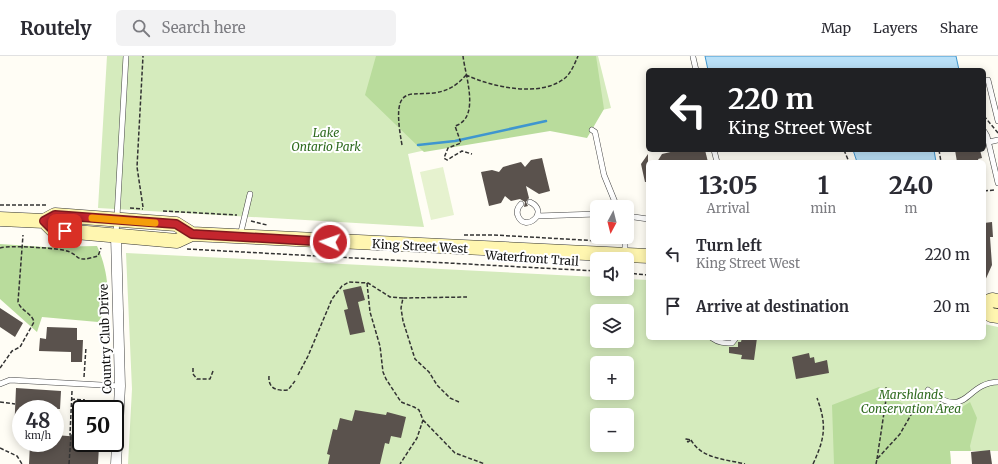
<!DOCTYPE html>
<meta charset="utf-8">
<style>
:root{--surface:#fff;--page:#f2f2f3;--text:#2b2b33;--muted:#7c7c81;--line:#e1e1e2}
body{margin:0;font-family:Merriweather,serif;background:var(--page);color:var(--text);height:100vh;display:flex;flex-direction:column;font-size:15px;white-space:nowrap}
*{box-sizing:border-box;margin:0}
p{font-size:13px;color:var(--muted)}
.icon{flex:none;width:22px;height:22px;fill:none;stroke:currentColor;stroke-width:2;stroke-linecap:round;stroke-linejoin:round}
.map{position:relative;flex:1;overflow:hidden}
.sheet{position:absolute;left:646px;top:104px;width:340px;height:180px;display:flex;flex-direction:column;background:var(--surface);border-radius:6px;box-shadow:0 2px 10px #0003}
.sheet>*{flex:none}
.hud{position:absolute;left:646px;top:12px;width:340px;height:84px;border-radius:6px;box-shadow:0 2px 10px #0003;background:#202124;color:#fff;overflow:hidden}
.needle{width:26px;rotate:187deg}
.buttons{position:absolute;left:590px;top:144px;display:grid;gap:8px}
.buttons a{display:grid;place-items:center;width:44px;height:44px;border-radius:6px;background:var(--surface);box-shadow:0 2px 10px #0003;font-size:20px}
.speed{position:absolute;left:12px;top:344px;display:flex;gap:8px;font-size:20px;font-weight:700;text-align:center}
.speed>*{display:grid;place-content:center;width:52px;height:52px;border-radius:50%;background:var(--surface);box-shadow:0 2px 10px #0003;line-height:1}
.speed small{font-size:10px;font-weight:400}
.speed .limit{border:2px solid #111;border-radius:6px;background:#fff;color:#111}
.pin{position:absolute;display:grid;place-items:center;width:34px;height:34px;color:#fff;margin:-17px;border-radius:8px;box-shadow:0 2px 6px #0006}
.me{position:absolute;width:44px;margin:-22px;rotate:273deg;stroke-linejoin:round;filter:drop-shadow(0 0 3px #0008)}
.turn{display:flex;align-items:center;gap:14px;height:84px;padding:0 16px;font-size:18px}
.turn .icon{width:52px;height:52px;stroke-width:2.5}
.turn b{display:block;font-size:28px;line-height:34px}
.eta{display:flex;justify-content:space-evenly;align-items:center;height:68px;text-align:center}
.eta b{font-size:24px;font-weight:700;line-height:28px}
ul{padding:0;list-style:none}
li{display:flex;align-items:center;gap:12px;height:52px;padding:0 16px}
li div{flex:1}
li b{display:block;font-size:15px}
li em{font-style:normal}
header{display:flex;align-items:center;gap:24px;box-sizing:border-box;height:56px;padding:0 20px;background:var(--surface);border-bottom:1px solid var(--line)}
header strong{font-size:19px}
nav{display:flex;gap:22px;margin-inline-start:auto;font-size:14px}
.search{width:280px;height:36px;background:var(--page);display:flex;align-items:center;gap:10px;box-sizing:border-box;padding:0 14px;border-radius:6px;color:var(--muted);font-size:15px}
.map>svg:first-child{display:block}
.green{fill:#d5ebbd;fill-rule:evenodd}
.forest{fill:#b9dc9c}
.pitch{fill:#e6f2cf}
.water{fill:#b9e0f7;stroke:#3f96cf}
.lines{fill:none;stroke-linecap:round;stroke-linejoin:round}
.stream{stroke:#3f96cf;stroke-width:2.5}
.building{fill:#5a524d}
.service-casing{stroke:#444;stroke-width:6}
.minor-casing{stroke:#444;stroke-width:11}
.secondary-casing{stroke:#333;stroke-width:15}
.path{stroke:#333;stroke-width:1.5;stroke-dasharray:4 2;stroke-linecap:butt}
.service{stroke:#fff;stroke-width:5}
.minor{stroke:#fff;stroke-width:10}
.secondary{stroke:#fff6b0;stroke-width:14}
.route-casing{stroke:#7f191e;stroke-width:10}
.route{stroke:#c4262e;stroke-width:7}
.slow{stroke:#f59e0b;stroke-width:7}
.labels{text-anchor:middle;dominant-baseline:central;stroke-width:4;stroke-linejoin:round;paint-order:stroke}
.park-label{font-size:12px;font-style:italic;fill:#2f6b1f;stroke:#fff}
.street-label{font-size:12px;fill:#111;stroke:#fff}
</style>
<header>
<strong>Routely</strong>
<div class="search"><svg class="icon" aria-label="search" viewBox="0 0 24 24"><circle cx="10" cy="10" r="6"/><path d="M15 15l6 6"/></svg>Search here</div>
<nav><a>Map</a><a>Layers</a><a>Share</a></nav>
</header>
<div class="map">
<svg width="998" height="408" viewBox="0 0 998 408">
<rect width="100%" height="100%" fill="#fffdf5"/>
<!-- green -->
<path class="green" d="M107,0h491l13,52 -203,46 16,73 -326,-19z
M126,197l471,24v12h30v-10l21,1v58h336v-14l14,3v124h-48l1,13h-823l4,-75zM597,255h30v30h-30zM597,307h30v30h-30zM597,359h30v30h-30z"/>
<!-- forest -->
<path class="forest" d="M376,0h220l8,53 -17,29 -37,-7 -126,21 -59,-57z
M0,188l45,3 52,-1c10,21 17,57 1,76l-56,-5 -5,15 -37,-33z
M879,331l14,11 24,14 6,-8 39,3 8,-5 7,16 -7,28 1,5h-21l1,13h-117l-2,-59z"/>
<!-- pitch -->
<path class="pitch" d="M443,111l11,48 -23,5 -11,-48z"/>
<!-- water -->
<path class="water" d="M705,0h251l3,14h-251z
M853,94h81l2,12h-79z"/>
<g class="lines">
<!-- stream -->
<path class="stream" d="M418,89l37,-4 91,-20"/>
</g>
<!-- building -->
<path class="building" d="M679,94h26l3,12h-51l5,-8z
M955,94h25l2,8 -4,1 1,3h-22z
M648,98v28h-3l-4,-18z
M542,102l8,33 -11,3 -13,-8 3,12 -3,4 2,4 -4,1 1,-5 -5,-3 -9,2 -6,-5 -4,7 -12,3 -8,-34 11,-2 7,2 4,-5 18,-5 4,5 6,-7z
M992,166l1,15h-3l2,28 -8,18v-60z
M361,230l4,14 -7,2 7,30 -15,3 -6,-25 4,-1 -5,-19z
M0,252l23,15 -8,14 -15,-10z
M47,271l30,1v12h6l-1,22h-11v-10l-32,-1 1,-13 6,1z
M742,282h15l-3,22 -13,-1 1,-4 -13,-2v-6h9v-5h3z
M809,297l1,5 4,-1 1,6 12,-3 2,13 -33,6 -4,-22z
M16,332l45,3 -1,18h-39v25l-7,-1z
M355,354l31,5 1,-3 19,5 -5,21 -10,-2 -2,8 -4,-1 -5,21h-52l2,-9 -3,-1 6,-25 4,1 3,-12 12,3z
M55,379l26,2v8l18,1 -1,18h-69l1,-21h25z
M990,394l2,14h-20l-1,-12z"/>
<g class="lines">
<!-- service casing -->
<g class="service-casing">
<path id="service" d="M693,1l3,13
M988,24l10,41
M592,74l3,2 9,43 13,32
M984,75l3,5 11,47
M989,86l9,-2
M714,94l3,12
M521,148c-3,3 -5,7 -3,12 7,17 33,-4 12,-14
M537,160l60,-2
M627,160l21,3
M116,179l10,-179
M240,180l10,-42
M625,197v-16
M712,282c7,5 12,5 20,5l4,-5
M0,328l10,-4 110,6
M928,334c40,32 36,-7 70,-8"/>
</g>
<!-- minor casing -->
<g class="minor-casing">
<path id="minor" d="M116,180l4,150 -4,78"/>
</g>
<!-- secondary casing -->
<g class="secondary-casing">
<path id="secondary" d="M0,163l44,2 11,-6 121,9 16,10
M44,165l9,9 124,11 15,-7 456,22
M984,247l8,-3 6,1
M984,254l7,5 7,1"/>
</g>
<!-- path -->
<path class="path" d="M463,0c2,19 18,62 -8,70l6,17 -13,5 -4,10 3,2 15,-9 10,3
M466,19c26,12 75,23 99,3 6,-5 10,-15 13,-22
M984,60l14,17
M402,89c-16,-87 27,-26 64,-70
M844,94l5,12
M939,94l2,12
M984,135l10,-1
M0,149h47
M143,151l-6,-40 6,-111
M130,152l13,1
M163,155l74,4
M251,165l16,4
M464,179h30l124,7
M0,192c11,-3 51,0 63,2 20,4 8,14 35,6l3,-8
M187,193l410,22
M627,217l21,2
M367,227l3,29 10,34 3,26 3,7 15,23 13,5 5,3 4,10 -6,18 -17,26
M0,312l12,-17 8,-4 14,-25c-2,-9 -13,-11 -16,-20l5,-67
M193,312v6l4,5h13l3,-8
M298,319l10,-19 24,-57 10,-13 7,-4 19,1 22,14 13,1
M269,320c-1,13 8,15 19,14l7,-9
M84,321l2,-30
M72,335l-2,44 11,1
M71,343l14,1
M0,346l15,2
M459,346l-9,-4 -13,-13 -8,-13 -14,-13 -12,-38 -2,-13 2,-10 64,-1
M423,364l32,33 30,11
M686,383l5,1 -3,2z
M691,384c11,19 34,19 54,24
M0,392l17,8 5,8
M877,403l10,-66 -1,-6
M69,408l2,-28
M813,408c12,-26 14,-39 4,-66
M876,408l1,-5 23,-25 16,-28"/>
<!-- service -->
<use href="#service" class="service"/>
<!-- minor -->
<use href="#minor" class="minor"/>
<!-- secondary -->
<use href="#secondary" class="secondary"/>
</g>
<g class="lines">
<!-- route casing -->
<g class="route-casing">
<path id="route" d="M65,175l-12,-1 -9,-9 11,-6 121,9 16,10 138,8"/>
</g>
<!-- route -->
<use href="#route" class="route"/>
<!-- slow -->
<path class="slow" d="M92,162l63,5"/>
</g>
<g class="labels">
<!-- park labels -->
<g class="park-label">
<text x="326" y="76">Lake<tspan x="326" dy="14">Ontario Park</tspan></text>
<text x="911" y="338">Marshlands<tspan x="911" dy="14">Conservation Area</tspan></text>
</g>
<!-- street labels -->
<g class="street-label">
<text transform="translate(420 190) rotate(3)">King Street West</text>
<text transform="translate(532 202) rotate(4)">Waterfront Trail</text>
<text transform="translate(105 283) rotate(-92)">Country Club Drive</text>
</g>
</g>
</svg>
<div class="buttons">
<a><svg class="needle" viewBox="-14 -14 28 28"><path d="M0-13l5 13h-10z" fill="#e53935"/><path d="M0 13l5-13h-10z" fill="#7c7c81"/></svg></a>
<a><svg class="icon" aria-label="sound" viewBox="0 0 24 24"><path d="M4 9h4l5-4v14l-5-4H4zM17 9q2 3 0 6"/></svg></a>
<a><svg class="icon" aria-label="layers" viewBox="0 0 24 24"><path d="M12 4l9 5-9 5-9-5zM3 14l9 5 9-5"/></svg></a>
<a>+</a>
<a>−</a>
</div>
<div class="speed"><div>48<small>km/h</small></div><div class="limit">50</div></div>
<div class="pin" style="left:65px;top:175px;background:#d93025"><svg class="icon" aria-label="arrive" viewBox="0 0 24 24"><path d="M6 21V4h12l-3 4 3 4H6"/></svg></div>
<svg class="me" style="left:330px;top:186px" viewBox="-20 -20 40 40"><circle r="17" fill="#c4262e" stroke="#fff" stroke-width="3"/><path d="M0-11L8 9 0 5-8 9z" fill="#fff"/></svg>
<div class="hud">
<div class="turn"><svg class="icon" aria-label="left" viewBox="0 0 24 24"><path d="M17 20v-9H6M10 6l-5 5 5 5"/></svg><div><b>220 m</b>King Street West</div></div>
</div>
<section class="sheet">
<div class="eta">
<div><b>13:05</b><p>Arrival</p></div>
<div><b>1</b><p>min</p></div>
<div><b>240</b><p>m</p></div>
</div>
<ul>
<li><svg class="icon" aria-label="left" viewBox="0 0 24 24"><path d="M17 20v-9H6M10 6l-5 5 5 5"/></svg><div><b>Turn left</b><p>King Street West</p></div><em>220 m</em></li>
<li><svg class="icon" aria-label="arrive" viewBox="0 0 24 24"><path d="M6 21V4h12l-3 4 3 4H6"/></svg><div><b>Arrive at destination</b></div><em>20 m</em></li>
</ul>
</section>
</div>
